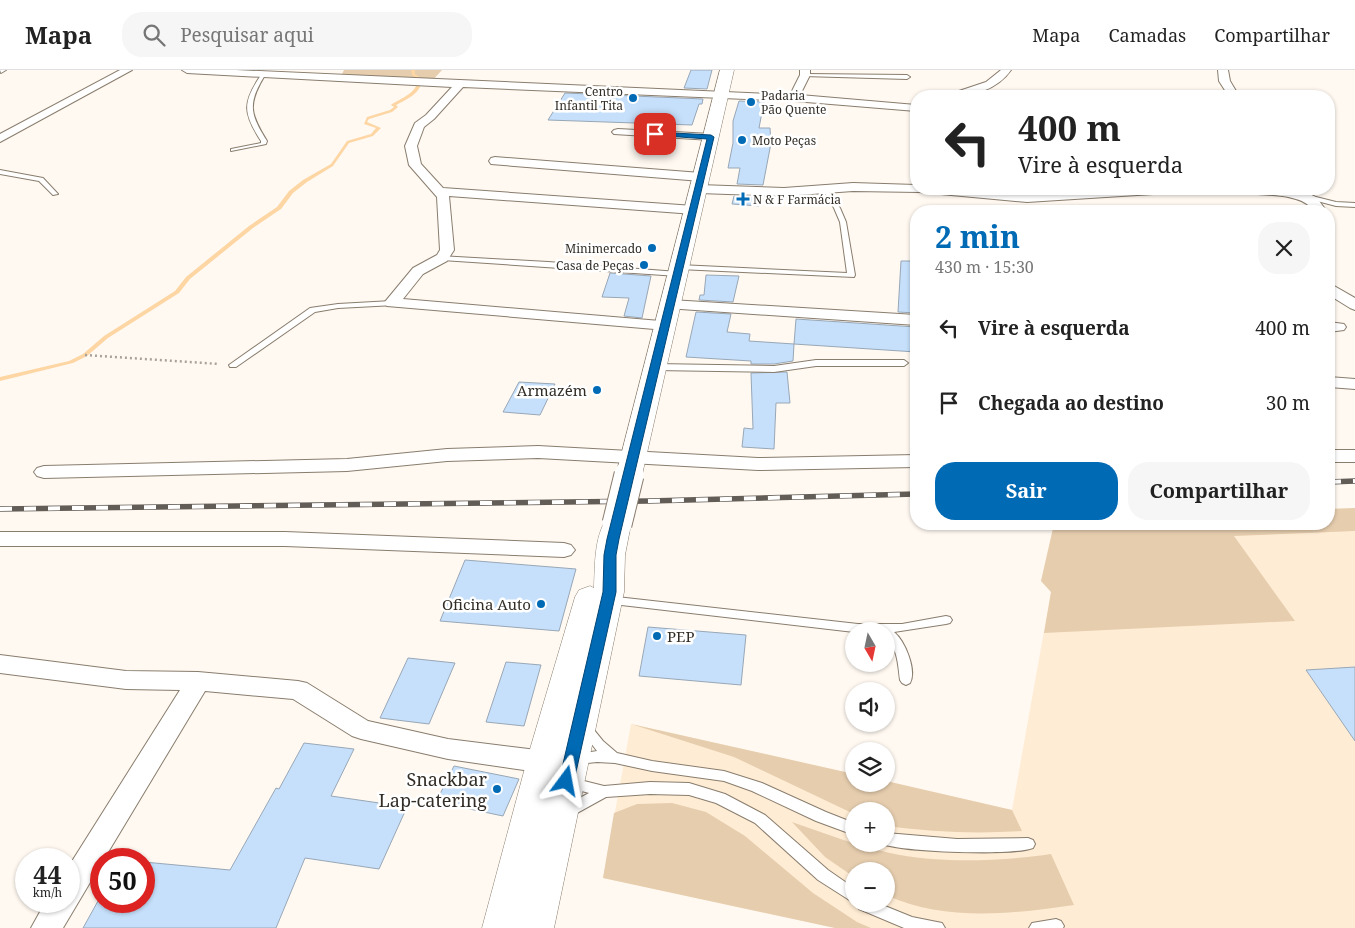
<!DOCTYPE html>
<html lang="pt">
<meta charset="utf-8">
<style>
:root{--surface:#fff;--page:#f6f6f6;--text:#222;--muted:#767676;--line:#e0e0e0;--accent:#006ab5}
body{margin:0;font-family:"Noto Serif",serif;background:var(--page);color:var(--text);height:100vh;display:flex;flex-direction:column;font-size:19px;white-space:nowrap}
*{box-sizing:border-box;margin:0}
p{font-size:16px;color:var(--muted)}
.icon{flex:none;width:28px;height:28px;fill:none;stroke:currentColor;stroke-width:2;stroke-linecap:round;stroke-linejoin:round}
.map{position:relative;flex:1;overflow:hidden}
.details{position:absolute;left:910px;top:135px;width:425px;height:325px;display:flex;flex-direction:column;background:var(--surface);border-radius:20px;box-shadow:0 1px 4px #0004}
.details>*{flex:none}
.banner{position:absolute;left:910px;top:20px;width:425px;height:105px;border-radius:20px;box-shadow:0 1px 4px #0004;background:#fff;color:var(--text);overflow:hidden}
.needle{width:32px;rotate:171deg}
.tools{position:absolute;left:845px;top:552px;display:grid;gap:10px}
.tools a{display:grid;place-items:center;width:50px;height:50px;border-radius:50%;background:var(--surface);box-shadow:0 1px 4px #0004;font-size:25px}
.speed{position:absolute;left:15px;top:778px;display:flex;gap:10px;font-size:25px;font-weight:700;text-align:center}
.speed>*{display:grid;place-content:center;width:65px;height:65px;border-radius:50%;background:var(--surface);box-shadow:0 1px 4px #0004;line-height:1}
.speed small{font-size:12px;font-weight:400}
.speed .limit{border:8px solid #d22;background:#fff;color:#111}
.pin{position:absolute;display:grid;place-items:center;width:42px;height:42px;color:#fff;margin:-21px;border-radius:10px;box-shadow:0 2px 8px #0006}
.me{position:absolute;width:55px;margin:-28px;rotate:13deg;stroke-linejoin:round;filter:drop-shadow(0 0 4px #0008)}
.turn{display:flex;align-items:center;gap:18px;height:105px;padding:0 25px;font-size:22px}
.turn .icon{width:65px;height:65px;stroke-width:2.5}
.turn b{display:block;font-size:35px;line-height:42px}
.round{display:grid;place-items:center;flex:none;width:52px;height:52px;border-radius:20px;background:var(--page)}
.head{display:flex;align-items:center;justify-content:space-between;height:85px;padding:0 25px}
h1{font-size:30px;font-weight:700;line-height:38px;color:var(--accent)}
.button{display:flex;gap:10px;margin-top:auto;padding:10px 25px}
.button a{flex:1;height:58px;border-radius:20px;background:var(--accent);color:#fff;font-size:20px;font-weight:700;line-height:58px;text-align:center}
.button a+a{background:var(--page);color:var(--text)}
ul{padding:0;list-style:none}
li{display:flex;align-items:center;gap:15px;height:75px;padding:0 25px}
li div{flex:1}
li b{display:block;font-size:19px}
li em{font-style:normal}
header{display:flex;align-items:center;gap:30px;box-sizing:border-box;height:70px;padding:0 25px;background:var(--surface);border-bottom:1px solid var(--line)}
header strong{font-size:24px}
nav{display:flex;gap:28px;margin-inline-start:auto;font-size:18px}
.search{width:350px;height:45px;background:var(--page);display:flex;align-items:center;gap:12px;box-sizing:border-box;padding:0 18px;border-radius:20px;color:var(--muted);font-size:19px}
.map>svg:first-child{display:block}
.built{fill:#ffecd4;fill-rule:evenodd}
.green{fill:#e6cdae}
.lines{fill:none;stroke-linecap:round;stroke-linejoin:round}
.stream{fill:#fdd6a4;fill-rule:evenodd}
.building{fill:#c6e0fb;stroke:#98a7b6}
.lane-casing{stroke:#897d6d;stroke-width:2}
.street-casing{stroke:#897d6d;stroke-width:2}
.secondary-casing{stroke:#897d6d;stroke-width:1}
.path{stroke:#a8a29b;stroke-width:2.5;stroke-dasharray:2 3;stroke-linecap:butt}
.lane{fill:#fff;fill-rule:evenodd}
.street{fill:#fff;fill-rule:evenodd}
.secondary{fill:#fff;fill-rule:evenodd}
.rail-casing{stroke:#625d56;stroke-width:5.5}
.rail{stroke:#fff;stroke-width:4;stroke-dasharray:12;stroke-linecap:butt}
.secondary-bridge-casing{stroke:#897d6d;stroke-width:31;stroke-linecap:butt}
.secondary-bridge{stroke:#fff;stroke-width:29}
.route{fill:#006ab5;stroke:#004576}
.poi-dot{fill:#006ab5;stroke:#fff;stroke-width:2}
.labels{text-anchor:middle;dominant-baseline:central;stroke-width:5;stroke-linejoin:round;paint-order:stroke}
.far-poi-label{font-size:12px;fill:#312c25;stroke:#fff;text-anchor:end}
.poi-label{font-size:15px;fill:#312c25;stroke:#fff;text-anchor:end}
.near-poi-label{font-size:18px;fill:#312c25;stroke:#fff;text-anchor:end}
</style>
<header>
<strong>Mapa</strong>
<div class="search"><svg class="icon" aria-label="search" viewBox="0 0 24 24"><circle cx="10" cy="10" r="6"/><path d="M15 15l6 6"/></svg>Pesquisar aqui</div>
<nav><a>Mapa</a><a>Camadas</a><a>Compartilhar</a></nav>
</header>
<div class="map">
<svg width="1355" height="858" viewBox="0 0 1355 858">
<rect width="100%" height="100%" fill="#fff9f2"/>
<!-- built -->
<path class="built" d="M1355,438v420h-520l-232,-50 28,-154 223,50v10h32v-3l126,29 39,-218 -10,-11 13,-57h275v-15zM854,741h32v33h-32zM854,801h32v33h-32z"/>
<!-- green -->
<path class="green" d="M344,0h98l-10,11 -91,-5z
M1355,438v23l-121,5 61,85 -251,12 7,-41 -10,-11 13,-57h275v-15z
M631,654l223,50v10h32v-3l126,29 10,21c-46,3 -90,1 -136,-5v-15h-32v3l-120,-57z
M672,733l34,9 39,24 68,57 44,29 14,6h-36l-232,-50 11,-65 23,-9z
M792,752c32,11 65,24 98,31 47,11 114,8 161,1l23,51c-62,9 -129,17 -188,-10v-24h-32v6l-29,-20z"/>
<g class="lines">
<!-- stream -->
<path class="stream" d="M411,0h4v4l7,5c-1,15 -15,20 -26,26l2,2 -6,5 -23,7 -2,3 14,6 -8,8 -24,7 -16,23 -26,16 -14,11 -12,16 -28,19 -63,51 -11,14 -71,45 -21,18 -14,7 -73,18v-4l69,-16 14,-7 21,-18 71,-45 11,-14 63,-51 28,-19 12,-16 14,-11 28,-16 16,-23 24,-7 5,-6 -12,-4 3,-7 23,-7 4,-3 -3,-2 1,-1c10,-6 25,-11 26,-25l-6,-4z"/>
</g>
<!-- building -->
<path class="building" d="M691,0h21l-5,19 -23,-1z
M565,23l138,6 -1,5h-3l-7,21 -144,-5z
M739,31l25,1 -5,26h11l1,15 -8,42 -26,-1 3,-16h-12l5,-25v-22z
M734,126l26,1 -1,9 -27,-2z
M901,191h15v52l-18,-1z
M610,203l41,3 -9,42 -18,-2 5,-18 -27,-1z
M706,205l33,1 -6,26 -34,-2 1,-5h4z
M696,242l35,2 -4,18 23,2 -1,7 45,3 -1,17 -19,3h-23v-3l-65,-4z
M796,249l120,8v25l-122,-8z
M787,302l3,31h-14l-2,46 -32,-2 2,-19 9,1 -2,-56z
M519,312l36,2 -15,31 -37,-3z
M465,490l111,9 -17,62 -119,-10z
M648,557l98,8 -5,50 -102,-9z
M408,588l47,5 -26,61 -49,-6z
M506,592l35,3 -17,61 -38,-4z
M1355,597v74l-49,-71z
M304,673l50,6 -23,47 76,11 -28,62 -74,-11 -29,70h-193l15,-27h46v-39l86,8 46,-82 3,1z
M454,696l65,13 -16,37 -67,-14z"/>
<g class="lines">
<!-- lane casing -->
<g class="lane-casing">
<path id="lane" d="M263,4l2,1c-17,28 -16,38 2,66l-1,3 -35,7v-2l30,-6v-2c-18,-28 -19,-38 0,-66z
M805,4l102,1 3,2 -3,2 -104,-3z
M0,100l43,8 15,16 -5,1 -14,-14 -39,-7z
M825,117l2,1 13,20 6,14 9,53 -1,2 -175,-8 -4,-2 4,-2 168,8 -7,-51 -6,-14 -12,-19z
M1304,124l32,8 19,1v4l-19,-1 -34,-9v-2z
M439,186l109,6 130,10 4,2 -4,2 -236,-16h-3z
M392,231h3v4l-57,3 -23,4 -79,55h-6l-1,-2 81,-57 28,-4z
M816,290h88l4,3 -4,3h-88l-42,6 -119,-2 -4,-3 4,-3 119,2z
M608,526l250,28h44l44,-8 4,1 2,3 -2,3 -4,1 -52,8c11,9 23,38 16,51l-4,2 -4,-2 -2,-3c-2,-15 -2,-31 -14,-42v-7l-32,1 -250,-29 -2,-3 2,-3z
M586,654l4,1 13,16 14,12 35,8 72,10 38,12 64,29 28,11v12l-38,-14 -64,-30 -28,-10 -72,-10 -37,-8 -18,-1 -19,2 -5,-1 -2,-4 2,-4 24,-4 -17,-22 2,-4z
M572,708l32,8 46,-4 39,1 36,11 40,21 63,55 26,18v15l-36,-23 -63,-57 -39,-20 -27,-8 -39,-1 -44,3 -29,16c-4,5 -7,6 -13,4l-2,-4 5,-8 22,-12 -22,-6 -2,-4 2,-4z
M886,763l71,6 71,-1 5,2 2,4 -2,4c-22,8 -128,4 -151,-4h4z
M857,834h23l32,13 30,6 3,5h-41l-45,-19z
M1056,849l5,2 3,5 -1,2h-34l3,-5z"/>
</g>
<!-- street casing -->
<g class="street-casing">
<path id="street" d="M0,0h6l-5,3z
M120,0h12l-132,72v-8z
M182,0h54l554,25 10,-20v-5h10v5l-10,20 116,10v6l-122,-10 -331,-14 -29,32 -10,8 -7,19 4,18 22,24 251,18 7,4 -7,4 -245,-18 5,54 -7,11 -24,13 -20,25 269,23 2,3 -2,3 -6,2 -279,-24 -3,-3 29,-35 24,-13 3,-5 -3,-53 -28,-32 -4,-19 10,-23 11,-8 26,-28 -265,-14z
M1001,0h10c-14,20 -39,27 -62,26l1,-2 36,-12z
M1218,0h10l2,11 9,15 -11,-1 -9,-14z
M618,59l93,5 6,3 -6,3 -97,-6 -2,-2 2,-2z
M495,87l206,16 6,4 -6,4 -210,-17 -2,-3 2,-3z
M853,113l63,2v4h48l63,5 85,-5h63l-6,4 -142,9 -108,-10 -66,-1 -69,5 -85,-3 -6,-4 6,-4 85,3z
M1237,119h64l16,9 8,11 -2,2h-14l2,-3c-11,-15 -50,-13 -68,-15l-4,-1z
M1329,213l26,15v12l-5,-2 -21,-13z
M671,230l245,15v10l-250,-17 -3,-3 3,-3z
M1329,252l15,2 2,3 -2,3 -15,2z
M1329,307l26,2v10l-26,-2z
M538,376l220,12 158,-3v12l-158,3 -220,-12 -91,3 -100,10 -303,7 -7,-2 -3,-4 3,-4 7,-2 303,-7 100,-10z
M1329,380h26v12h-26z
M0,462h285l279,11 7,2 4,5 -4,5 -7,2 -279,-11h-285z
M0,585l126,16 72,1 100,9 9,2 61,38 80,18 97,12 9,4 4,7 -4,7 -9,4 -97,-14 -87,-20 -9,-3 -59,-37 -88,-8 -101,168h-3v5l-38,64h-32l15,-27h23v-35l111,-176 -54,-1 -126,-16z"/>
</g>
<!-- secondary casing -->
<g class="secondary-casing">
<path id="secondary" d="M720,0h14l-92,405 -4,6 -9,2 -9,-2 -4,-6z
M617,445l10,3 4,6 -6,31 -1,37 -70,336h-72l48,-179 45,-152 4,-7 11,-4 4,2c1,-23 0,-51 13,-70z"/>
</g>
<!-- path -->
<path class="path" d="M85,285l134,9"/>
<!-- lane -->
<use href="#lane" class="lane"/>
<!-- street -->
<use href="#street" class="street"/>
<!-- secondary -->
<use href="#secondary" class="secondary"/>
<!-- rail casing -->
<g class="rail-casing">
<path id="rail" d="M1329,412l26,-1
M0,439l649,-8 267,-7"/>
</g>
<!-- rail -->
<use href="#rail" class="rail"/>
<!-- secondary-bridge casing -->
<g class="secondary-bridge-casing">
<path id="secondary-bridge" d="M617,454l12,-49"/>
</g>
<!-- secondary-bridge -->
<use href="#secondary-bridge" class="secondary-bridge"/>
</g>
<!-- route -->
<path class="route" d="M655,62l56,3 3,2 -95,402 -3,16v37l-42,189 -2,5 -6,1 -5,-1 -2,-5 44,-189 1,-37 3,-16 100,-400 -54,-4v-2z"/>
<!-- markers -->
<g class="poi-dot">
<circle cx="633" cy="28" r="5"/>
<circle cx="751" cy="32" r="5"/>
<circle cx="742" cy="70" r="5"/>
<path d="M740.5 121.5h5v5h5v5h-5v5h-5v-5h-5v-5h5z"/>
<circle cx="652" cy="178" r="5"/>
<circle cx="644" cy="195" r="5"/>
<circle cx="597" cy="320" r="5"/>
<circle cx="541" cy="534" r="5"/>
<circle cx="657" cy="566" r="5"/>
<circle cx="497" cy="719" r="5"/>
</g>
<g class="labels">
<!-- far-poi labels -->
<g class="far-poi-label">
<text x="623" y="21">Centro<tspan x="623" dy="14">Infantil Tita</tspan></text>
<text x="761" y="25" text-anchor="start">Padaria<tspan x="761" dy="14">Pão Quente</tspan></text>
<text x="752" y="70" text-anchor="start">Moto Peças</text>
<text x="753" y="129" text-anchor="start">N &amp; F Farmácia</text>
<text x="642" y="178">Minimercado</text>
<text x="634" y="195">Casa de Peças</text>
</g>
<!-- poi labels -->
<g class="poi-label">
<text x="587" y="320">Armazém</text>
<text x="531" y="534">Oficina Auto</text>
<text x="667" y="566" text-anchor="start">PEP</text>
</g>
<!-- near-poi labels -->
<g class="near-poi-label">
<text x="487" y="709">Snackbar<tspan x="487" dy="21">Lap-catering</tspan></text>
</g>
</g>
</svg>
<div class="tools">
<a><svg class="needle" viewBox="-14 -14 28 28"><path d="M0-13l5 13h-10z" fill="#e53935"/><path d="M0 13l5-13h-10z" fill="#767676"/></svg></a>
<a><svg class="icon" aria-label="sound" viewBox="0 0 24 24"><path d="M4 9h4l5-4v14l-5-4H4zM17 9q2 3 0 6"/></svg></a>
<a><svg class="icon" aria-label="layers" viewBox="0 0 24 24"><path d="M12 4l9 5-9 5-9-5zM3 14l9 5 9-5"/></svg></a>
<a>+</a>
<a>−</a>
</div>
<div class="speed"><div>44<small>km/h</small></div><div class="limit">50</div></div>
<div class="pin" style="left:655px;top:64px;background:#d93025"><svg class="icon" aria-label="arrive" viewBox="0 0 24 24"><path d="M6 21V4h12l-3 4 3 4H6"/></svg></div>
<svg class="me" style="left:566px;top:711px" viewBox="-20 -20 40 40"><path d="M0-17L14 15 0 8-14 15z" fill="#006ab5" stroke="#fff" stroke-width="4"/></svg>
<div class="banner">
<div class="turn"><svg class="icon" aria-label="left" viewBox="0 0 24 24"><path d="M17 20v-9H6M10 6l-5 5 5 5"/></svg><div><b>400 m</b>Vire à esquerda</div></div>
</div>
<section class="details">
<div class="head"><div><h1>2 min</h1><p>430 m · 15:30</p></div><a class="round"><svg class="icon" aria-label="close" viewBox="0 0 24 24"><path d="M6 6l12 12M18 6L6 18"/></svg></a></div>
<ul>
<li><svg class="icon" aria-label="left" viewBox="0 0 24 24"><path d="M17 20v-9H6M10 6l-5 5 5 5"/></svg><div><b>Vire à esquerda</b></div><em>400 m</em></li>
<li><svg class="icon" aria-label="arrive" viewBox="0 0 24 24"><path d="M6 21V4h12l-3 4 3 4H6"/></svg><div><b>Chegada ao destino</b></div><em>30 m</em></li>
</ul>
<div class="button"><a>Sair</a><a>Compartilhar</a></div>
</section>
</div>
